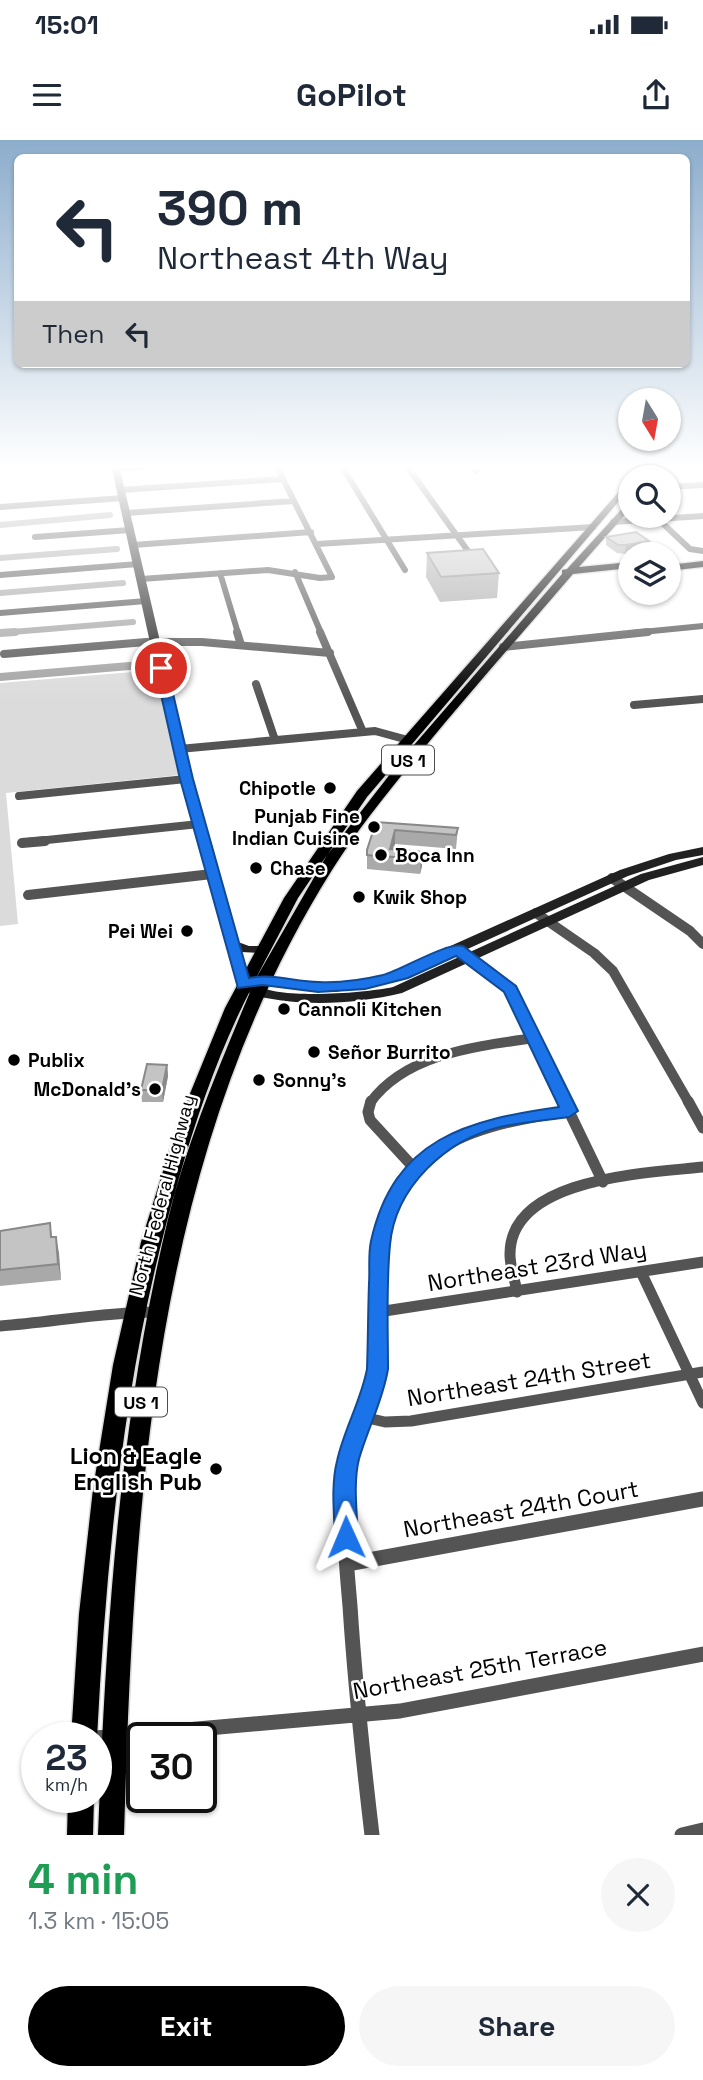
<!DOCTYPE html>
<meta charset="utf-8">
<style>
:root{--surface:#fff;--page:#f6f6f7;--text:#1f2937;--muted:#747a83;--accent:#000}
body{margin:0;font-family:"Space Grotesk",sans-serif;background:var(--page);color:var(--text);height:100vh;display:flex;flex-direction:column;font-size:26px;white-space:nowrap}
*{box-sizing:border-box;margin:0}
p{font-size:23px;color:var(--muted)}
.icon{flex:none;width:38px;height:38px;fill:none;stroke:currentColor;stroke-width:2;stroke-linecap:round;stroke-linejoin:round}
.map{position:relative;height:1695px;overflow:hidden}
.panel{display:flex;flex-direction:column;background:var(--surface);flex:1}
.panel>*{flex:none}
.banner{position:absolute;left:14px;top:14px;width:676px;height:214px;border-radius:10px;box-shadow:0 2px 5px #0004;background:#fff;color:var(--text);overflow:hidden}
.needle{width:46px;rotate:169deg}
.tools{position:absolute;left:618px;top:248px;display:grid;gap:14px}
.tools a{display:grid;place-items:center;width:63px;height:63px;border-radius:50%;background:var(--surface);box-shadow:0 2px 5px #0004;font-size:35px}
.speed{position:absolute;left:21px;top:1582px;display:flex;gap:14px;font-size:35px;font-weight:700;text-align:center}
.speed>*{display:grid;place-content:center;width:91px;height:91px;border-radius:50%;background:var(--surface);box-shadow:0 2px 5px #0004;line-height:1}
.speed small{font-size:18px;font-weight:400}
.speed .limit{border:4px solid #111;border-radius:10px;background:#fff;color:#111}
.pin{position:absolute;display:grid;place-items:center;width:60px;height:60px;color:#fff;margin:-30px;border:4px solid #fff;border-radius:50%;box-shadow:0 2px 7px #0007}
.me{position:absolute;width:77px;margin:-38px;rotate:359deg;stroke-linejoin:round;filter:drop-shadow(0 0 5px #0008)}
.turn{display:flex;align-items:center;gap:24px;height:147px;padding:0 28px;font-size:32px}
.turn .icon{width:91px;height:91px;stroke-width:2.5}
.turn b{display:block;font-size:49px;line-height:60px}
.then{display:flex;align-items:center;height:66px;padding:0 28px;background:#0003;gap:14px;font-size:26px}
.round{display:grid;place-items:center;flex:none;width:74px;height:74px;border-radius:37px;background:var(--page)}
.headline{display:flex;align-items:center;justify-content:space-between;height:119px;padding:0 28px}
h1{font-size:42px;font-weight:700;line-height:52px;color:#1e9e55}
.action{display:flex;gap:14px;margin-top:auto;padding:14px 28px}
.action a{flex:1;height:80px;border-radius:42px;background:var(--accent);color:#fff;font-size:28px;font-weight:700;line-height:80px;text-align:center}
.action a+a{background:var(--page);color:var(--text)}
.status{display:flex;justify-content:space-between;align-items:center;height:49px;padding:0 35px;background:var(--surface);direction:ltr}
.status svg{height:19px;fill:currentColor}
header{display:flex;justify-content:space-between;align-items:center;height:91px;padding:0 28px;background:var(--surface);font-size:32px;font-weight:700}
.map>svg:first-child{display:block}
.green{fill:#dbdbdb}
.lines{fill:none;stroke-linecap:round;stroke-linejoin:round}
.canal-far1{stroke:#a2a2a2;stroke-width:6}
.canal{stroke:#a2a2a2;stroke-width:8}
.primary-casing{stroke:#dbdbdb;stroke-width:3}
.street-far4{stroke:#545454;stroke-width:6}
.street-far3{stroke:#545454;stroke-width:8}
.street-far2{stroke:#545454;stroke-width:10}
.street-far1{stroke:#545454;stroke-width:11}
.street{stroke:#545454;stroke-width:15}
.secondary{fill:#212121;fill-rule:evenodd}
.primary{fill:#000;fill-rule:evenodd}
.wall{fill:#a9a9a9}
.shaded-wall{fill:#898989}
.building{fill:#c4c4c4;stroke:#898989;stroke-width:2}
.route{fill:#1a73e8;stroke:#114b97;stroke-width:2}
.poi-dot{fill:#000;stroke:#fff;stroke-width:2.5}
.labels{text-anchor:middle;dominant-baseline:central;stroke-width:5;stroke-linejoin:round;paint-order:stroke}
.shield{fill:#fff;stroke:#4c4c4c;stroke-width:2}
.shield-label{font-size:18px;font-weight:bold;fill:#000}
.poi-label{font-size:19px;font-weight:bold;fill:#000;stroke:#fff;text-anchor:start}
.street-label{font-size:19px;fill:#000;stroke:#fff}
.near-street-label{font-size:23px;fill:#000;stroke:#fff}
.near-poi-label{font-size:23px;font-weight:bold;fill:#000;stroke:#fff;text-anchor:end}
</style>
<div class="status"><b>15:01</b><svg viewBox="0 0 49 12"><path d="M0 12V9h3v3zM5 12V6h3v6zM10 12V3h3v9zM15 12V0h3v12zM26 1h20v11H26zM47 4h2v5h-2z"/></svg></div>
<header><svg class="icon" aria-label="menu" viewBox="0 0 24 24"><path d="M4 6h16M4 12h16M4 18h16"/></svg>GoPilot<svg class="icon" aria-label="share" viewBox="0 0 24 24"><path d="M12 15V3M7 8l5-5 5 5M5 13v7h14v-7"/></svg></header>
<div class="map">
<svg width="703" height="1695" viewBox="0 0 703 1695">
<rect width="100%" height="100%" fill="#fff"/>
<!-- green -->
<path class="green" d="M157,530l23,105 -174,18 12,131 -18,2v-243z"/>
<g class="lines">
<!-- canal-far1 -->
<path class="canal-far1" d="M0,385l110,-10
M0,418l117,-9
M0,453l123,-10
M0,493l133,-11"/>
<!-- canal -->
<path class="canal" d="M0,493l15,-1
M0,537l141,-12"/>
<!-- primary casing -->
<g class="primary-casing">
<path id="primary" d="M640,325h9l-10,13 -9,1z
M656,325h9l-9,13h-9z
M630,339v9l-263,309 -39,57 73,-94 161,-186v-4l5,-1 63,-69v9l-51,58 51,-5v6l-57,6c-50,58 -100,115 -149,174 -32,39 -65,79 -92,122 -181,288 -198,635 -208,965h-26c8,-207 21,-413 70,-616 20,-81 53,-157 85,-234 -32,61 -55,127 -74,193 -54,183 -72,370 -82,560h-26l8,-124 14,-125 20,-124 28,-123 37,-119 47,-115 59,-110 73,-107zM327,715l-72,125 43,-82z
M703,421v6l-35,4v-6z
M68,1657h26l-1,38h-26z"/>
</g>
<!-- street-far4 -->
<path class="street-far4" d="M345,325l-2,3 62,102
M378,325h20
M406,325l67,93
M471,325l5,6
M116,329l46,-4
M668,347l35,-2
M121,350l161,-11
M0,367l123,-9
M126,373l168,-12
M658,379l32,30 13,2
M613,382l90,-6
M35,397l95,-7
M317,404l276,-17
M133,405l178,-13
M295,432l26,61
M220,433l18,60
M0,435l138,-11
M141,439l127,-9 52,8 12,-1 -56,-112
M0,473l146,-12
M632,493l71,-7"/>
<!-- street-far3 -->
<path class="street-far3" d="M237,492l4,13
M320,492l43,100
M503,507l145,-15
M4,514l142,-12h56l128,11
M256,544l19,56
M634,565l69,-6
M179,609l196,-18 33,9
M19,656l167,-17
M28,702l171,-18"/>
<!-- street-far2 -->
<path class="street-far2" d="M22,703l23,-2
M612,738l78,53 13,13
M28,755l184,-21
M536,773l58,40 19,18 76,132
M457,809l53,40 55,114
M370,963c36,-50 109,-57 165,-65"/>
<!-- street-far1 -->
<path class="street-far1" d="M371,961l-3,11 2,8 45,49
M564,961l39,81
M688,961l15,27
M641,1132l62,131
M517,1152c-2,-12 -7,-25 -7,-37 -1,-78 139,-82 193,-88
M378,1172l325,-50
M0,1186c53,-4 104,-14 157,-14
M363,1277l22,5 26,-1 292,-49
M359,1289c22,-55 17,-85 19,-142 3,-134 73,-158 191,-176"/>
<!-- street -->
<path class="street" d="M360,1287c-23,58 -15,119 -10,179 5,77 13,153 22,229
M347,1424l356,-65
M96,1598l304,-27 303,-57
M682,1695l21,-5"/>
<!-- secondary -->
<path class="secondary" d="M111,325h8l73,314 46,163 11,4h16l2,3 -7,4 -19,-1 7,27 15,-3 72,8 53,-10 232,-104 49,-16 34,-7v8l-27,5 -48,16 -231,105 -62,11 -72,-8 -7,1c24,15 109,8 137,2l248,-113 62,-17v8l-54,15 -247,113c-46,11 -99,14 -145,3 -9,-2 -11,-7 -19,-9l-58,-208z"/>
<!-- primary -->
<use href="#primary" class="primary"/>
</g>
<!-- wall -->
<path class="wall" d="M606,397l42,13 -23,4 -8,-1 -11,-8z
M427,413l72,20 -2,25 -57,4 -14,-25z
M376,682l82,6 -2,21 -61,-5 -2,6 29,2v14l-2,8 -53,-5v-19z
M167,925l1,11 -5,26h-21l-1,-12z
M50,1083l2,14h4l5,43 -61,6v-55z"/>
<!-- shaded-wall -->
<path class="shaded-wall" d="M649,401l-1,9 -23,4 1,-9z
M395,690v14l-4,13 -1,-8z
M422,712v14l-2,8 1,-15z
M167,925l1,11 -5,26 -1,-12z
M56,1097l3,16 2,27 -3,-16z"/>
<!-- building -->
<path class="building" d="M636,392l13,9 -23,4h-8l-12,-8z
M483,409l16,24 -58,4 -14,-24z
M376,682l82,6 -2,7 -61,-5 -5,19 32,3 -1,7 -54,-4v-5z
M147,924l20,1 -5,25h-21z
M50,1083l1,14h5l2,27 -58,6v-39z"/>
<!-- sky -->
<linearGradient id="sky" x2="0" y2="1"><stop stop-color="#8cadcc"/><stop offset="0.58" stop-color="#fff"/><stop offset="1" stop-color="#fff" stop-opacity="0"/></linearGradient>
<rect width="703" height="563" fill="url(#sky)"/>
<!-- route -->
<path class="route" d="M161,525l6,3 26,111 56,199c24,-5 46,4 70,4 21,1 43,-2 64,-7 19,-5 63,-33 80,-29l53,40 62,125 -9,6c-22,3 -46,5 -69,10 -54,13 -105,60 -110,118 -4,41 -2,83 -2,124 -5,31 -20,59 -29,90 -6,24 -2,53 -1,78l-3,7 -9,3 -8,-3 -3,-7c-1,-25 -4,-52 2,-76 7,-32 24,-60 30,-92 1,-29 1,-57 2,-86 1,-13 -1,-29 2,-42 23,-103 96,-121 188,-134l-55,-115 -48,-36 -48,22 -43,11 -47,3 -55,-7 -25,3 -58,-209 -25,-111z"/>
<!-- markers -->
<g class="poi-dot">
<circle cx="330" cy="648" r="7"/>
<circle cx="374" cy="687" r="7"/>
<circle cx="381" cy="715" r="7"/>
<circle cx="256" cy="728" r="7"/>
<circle cx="359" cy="757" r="7"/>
<circle cx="187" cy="791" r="7"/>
<circle cx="284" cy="869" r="7"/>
<circle cx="314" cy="912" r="7"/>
<circle cx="14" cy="920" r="7"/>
<circle cx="259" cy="940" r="7"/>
<circle cx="155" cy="949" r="7"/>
<circle cx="216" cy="1329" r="7"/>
</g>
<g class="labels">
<!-- shield labels -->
<g class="shield">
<rect x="382" y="605.5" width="52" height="29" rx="5"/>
<rect x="115" y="1247.5" width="52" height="29" rx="5"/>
</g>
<g class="shield-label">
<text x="408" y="620">US 1</text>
<text x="141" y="1262">US 1</text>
</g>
<!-- poi labels -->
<g class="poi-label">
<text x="316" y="648" text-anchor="end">Chipotle</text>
<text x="360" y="676" text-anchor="end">Punjab Fine<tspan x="360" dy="22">Indian Cuisine</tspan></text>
<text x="395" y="715">Boca Inn</text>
<text x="270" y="728">Chase</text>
<text x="373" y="757">Kwik Shop</text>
<text x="173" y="791" text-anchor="end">Pei Wei</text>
<text x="298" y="869">Cannoli Kitchen</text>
<text x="328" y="912">Señor Burrito</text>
<text x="28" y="920">Publix</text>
<text x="273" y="940">Sonny's</text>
<text x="141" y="949" text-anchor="end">McDonald's</text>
</g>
<!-- street labels -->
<g class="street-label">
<text transform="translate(162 1055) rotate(-75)">North Federal Highway</text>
</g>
<!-- near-street labels -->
<g class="near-street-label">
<text transform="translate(537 1126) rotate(-9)">Northeast 23rd Way</text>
<text transform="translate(529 1239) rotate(-9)">Northeast 24th Street</text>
<text transform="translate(521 1369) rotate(-10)">Northeast 24th Court</text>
<text transform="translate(480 1529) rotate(-10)">Northeast 25th Terrace</text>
</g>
<!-- near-poi labels -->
<g class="near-poi-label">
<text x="202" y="1316">Lion &amp; Eagle<tspan x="202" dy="26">English Pub</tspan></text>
</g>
</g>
</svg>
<div class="tools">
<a><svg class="needle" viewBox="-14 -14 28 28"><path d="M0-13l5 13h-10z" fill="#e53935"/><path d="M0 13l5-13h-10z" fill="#747a83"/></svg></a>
<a><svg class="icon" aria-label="search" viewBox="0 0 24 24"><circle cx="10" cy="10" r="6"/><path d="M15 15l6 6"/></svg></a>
<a><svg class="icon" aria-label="layers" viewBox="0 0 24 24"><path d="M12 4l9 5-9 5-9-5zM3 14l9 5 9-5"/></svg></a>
</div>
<div class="speed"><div>23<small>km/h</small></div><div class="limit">30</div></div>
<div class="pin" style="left:161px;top:528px;background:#d93025"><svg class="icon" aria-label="arrive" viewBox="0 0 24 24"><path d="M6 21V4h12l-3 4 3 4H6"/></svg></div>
<svg class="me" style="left:346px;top:1397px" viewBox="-20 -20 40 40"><path d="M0-17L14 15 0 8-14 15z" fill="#1a73e8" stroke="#fff" stroke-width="4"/></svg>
<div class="banner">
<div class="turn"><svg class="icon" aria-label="left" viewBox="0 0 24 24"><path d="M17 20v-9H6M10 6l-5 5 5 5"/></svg><div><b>390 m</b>Northeast 4th Way</div></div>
<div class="then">Then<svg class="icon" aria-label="left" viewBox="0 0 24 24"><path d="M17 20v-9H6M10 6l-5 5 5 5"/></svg></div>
</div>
</div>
<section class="panel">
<div class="headline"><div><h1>4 min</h1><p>1.3 km · 15:05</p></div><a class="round"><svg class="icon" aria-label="close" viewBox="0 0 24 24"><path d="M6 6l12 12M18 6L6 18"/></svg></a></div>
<div class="action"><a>Exit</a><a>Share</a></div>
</section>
